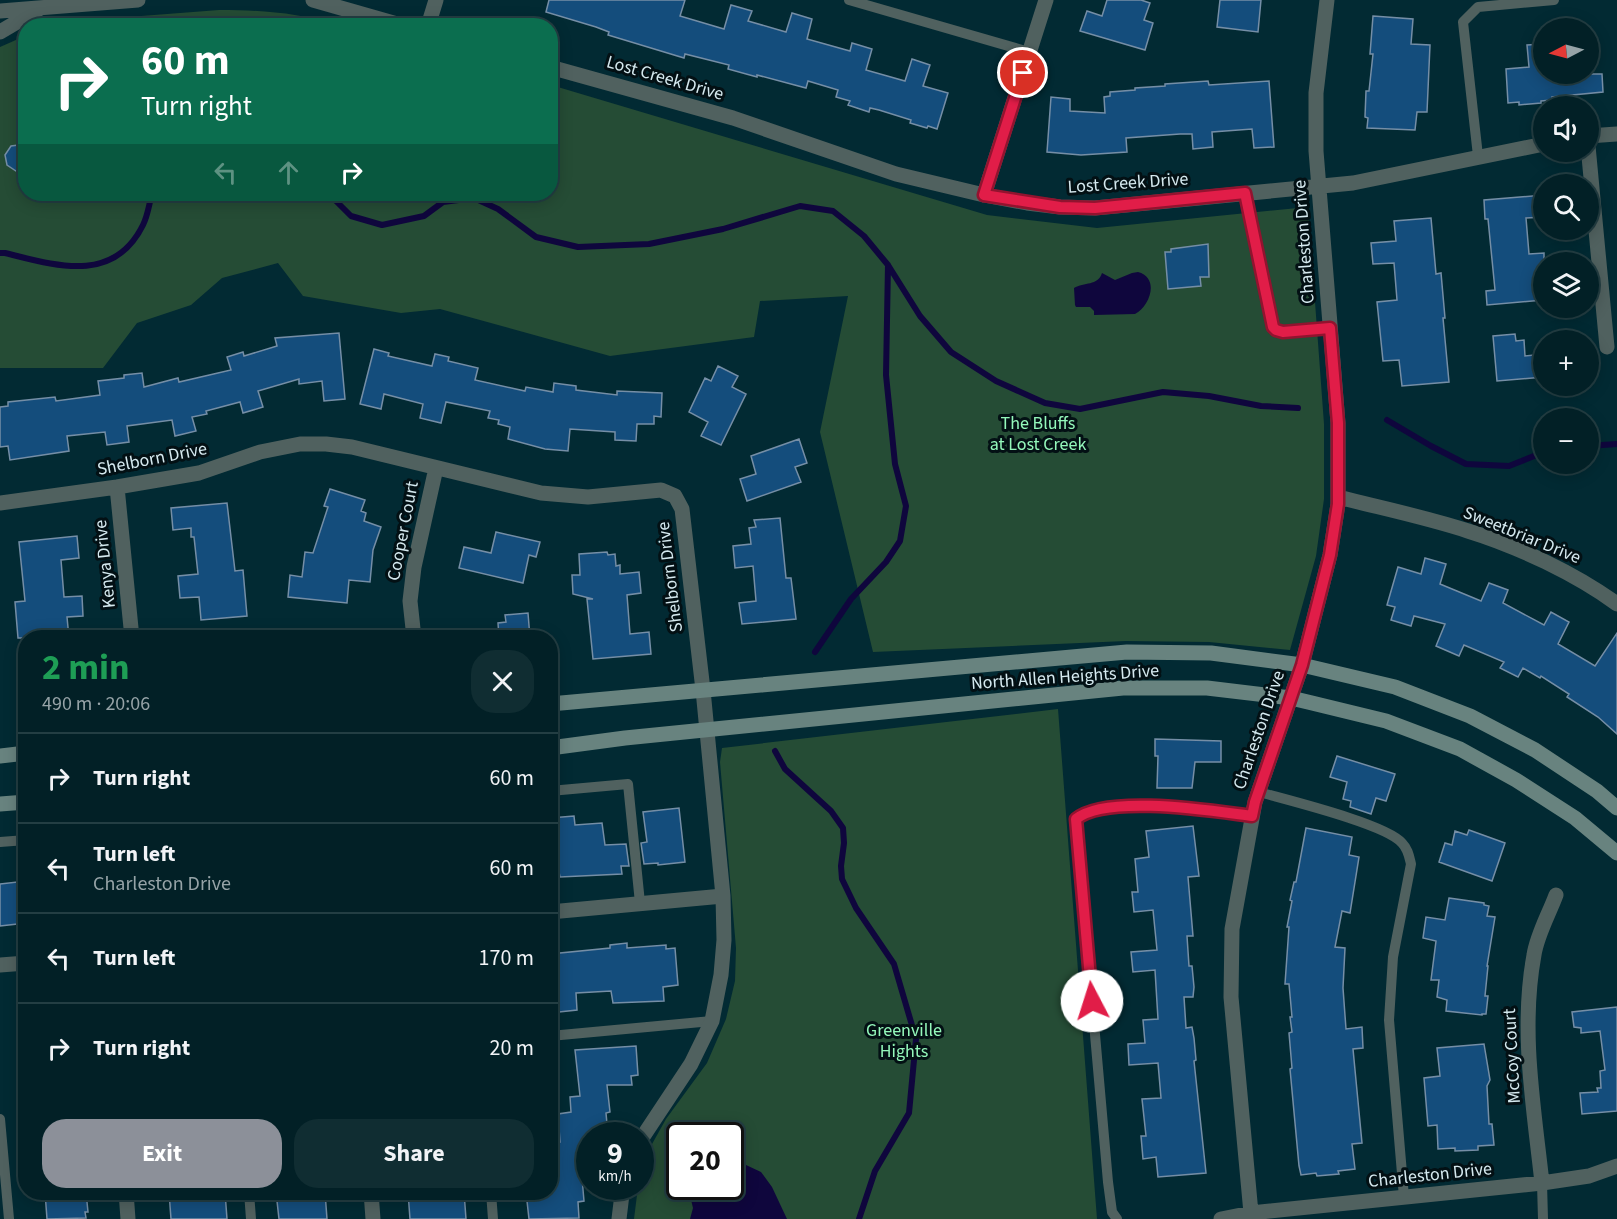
<!DOCTYPE html>
<meta charset="utf-8">
<style>
:root{--surface:#022026;--page:#102d32;--text:#f1f3f6;--muted:#96a3a7;--line:#233e43;--accent:#8c9099}
body{margin:0;font-family:"Source Sans 3",sans-serif;background:var(--page);color:var(--text);height:100vh;display:flex;flex-direction:column;font-size:22px;white-space:nowrap}
*{box-sizing:border-box;margin:0}
p{font-size:20px;color:var(--muted)}
.icon{flex:none;width:33px;height:33px;fill:none;stroke:currentColor;stroke-width:2;stroke-linecap:round;stroke-linejoin:round}
.map{position:relative;flex:1;overflow:hidden}
.sheet{position:absolute;left:18px;top:630px;width:540px;height:570px;display:flex;flex-direction:column;background:var(--surface);border-radius:24px;box-shadow:0 3px 15px #0003,0 0 0 2px var(--line)}
.sheet>*{flex:none}
.guide{position:absolute;left:18px;top:18px;width:540px;height:183px;border-radius:24px;box-shadow:0 3px 15px #0003,0 0 0 2px var(--line);background:#0b6e4f;color:#fff;overflow:hidden}
.needle{width:39px;rotate:264deg}
.tools{position:absolute;left:1533px;top:18px;display:grid;gap:12px}
.tools a{display:grid;place-items:center;width:66px;height:66px;border-radius:50%;background:var(--surface);box-shadow:0 3px 15px #0003,0 0 0 2px var(--line);font-size:30px}
.speed{position:absolute;left:576px;top:1122px;display:flex;gap:12px;font-size:30px;font-weight:700;text-align:center}
.speed>*{display:grid;place-content:center;width:78px;height:78px;border-radius:50%;background:var(--surface);box-shadow:0 3px 15px #0003,0 0 0 2px var(--line);line-height:1}
.speed small{font-size:15px;font-weight:400}
.speed .limit{border:3px solid #111;border-radius:9px;background:#fff;color:#111}
.pin{position:absolute;display:grid;place-items:center;width:51px;height:51px;color:#fff;margin:-26px;border:3px solid #fff;border-radius:50%;box-shadow:0 2px 6px #0007}
.me{position:absolute;width:66px;margin:-33px;rotate:355deg;stroke-linejoin:round;filter:drop-shadow(0 0 4px #0008)}
.turn{display:flex;align-items:center;gap:21px;height:126px;padding:0 24px;font-size:27px}
.turn .icon{width:78px;height:78px;stroke-width:2.5}
.turn b{display:block;font-size:42px;line-height:51px}
.lanes{display:flex;align-items:center;height:57px;padding:0 24px;background:#0003;justify-content:center;gap:30px;direction:ltr}
.lanes .off{opacity:.35}
.round{display:grid;place-items:center;flex:none;width:63px;height:63px;border-radius:24px;background:var(--page)}
.overview{display:flex;align-items:center;justify-content:space-between;height:102px;padding:0 24px}
h1{font-size:36px;font-weight:700;line-height:45px;color:#1e9e55}
.action{display:flex;gap:12px;margin-top:auto;padding:12px 24px}
.action a{flex:1;height:69px;border-radius:24px;background:var(--accent);color:#fff;font-size:24px;font-weight:700;line-height:69px;text-align:center}
.action a+a{background:var(--page);color:var(--text)}
ul{padding:0;list-style:none}
li{display:flex;align-items:center;gap:18px;height:90px;padding:0 24px;border-top:2px solid var(--line)}
li div{flex:1}
li b{display:block;font-size:22px}
li em{font-style:normal}
.map>svg:first-child{display:block}
.green{fill:#254c35;fill-rule:evenodd}
.water{fill:#0f063d}
.lines{fill:none;stroke-linecap:round;stroke-linejoin:round}
.stream{stroke:#0f063d;stroke-width:6}
.building{fill:#144d7c;stroke:#758ea6;stroke-width:1.5}
.service{stroke:#50615f;stroke-width:10}
.minor{stroke:#50615f;stroke-width:15}
.secondary{stroke:#68837f;stroke-width:15}
.route-casing{stroke:#92132f;stroke-width:15}
.route{stroke:#e11d48;stroke-width:10}
.labels{text-anchor:middle;dominant-baseline:central;stroke-width:6;stroke-linejoin:round;paint-order:stroke}
.street-label{font-size:18px;fill:#d5e9ef;stroke:#031014}
.park-label{font-size:18px;fill:#94f8bb;stroke:#031014}
</style>
<div class="map">
<svg width="1617" height="1219" viewBox="0 0 1617 1219">
<rect width="100%" height="100%" fill="#022a33"/>
<!-- green -->
<path class="green" d="M219,10c45,0 78,3 121,15h-275l63,-8z
M25,36l1,158h524l1,-109 436,130 110,13 211,-21 16,217v75l-8,57 -26,94 -81,-8 -83,-1 -253,11 -53,-220 28,-136 -88,5 -6,36 -144,19 -170,-47 -39,4 -98,-17 -25,-33 -56,15 -31,27 -54,18 -34,45h-103v-321z
M1058,709l39,510h-463l4,-32 2,-1 2,-24 24,-43 41,-56 19,-44 9,-38 1,-33 -16,-186 2,-14zM680,1136h50v50h-50z"/>
<!-- water -->
<path class="water" d="M1138,272c22,6 12,34 -3,42l-41,1v-4l-4,-4h-14l-1,-2 -1,-17c10,-6 24,-2 28,-15l13,7 17,-7z
M731,1158l30,14 11,15 15,32h-97l3,-11 -5,-21 42,-1z"/>
<g class="lines">
<!-- stream -->
<path class="stream" d="M329,194l22,22 31,9 42,-9 19,-14 31,-4 24,11 38,28 42,10 71,-3 74,-15 77,-23 33,5 31,25 24,29 32,51 31,36 45,29 49,22 35,6 83,-17 46,4 52,10 37,2
M0,253h5c52,13 109,31 138,-28 5,-10 6,-21 9,-31
M1387,420l44,26 35,18 43,2 35,-14
M1588,446l29,-2
M815,652l36,-53 35,-37 14,-21 6,-35 -11,-42 -9,-89 2,-110
M775,751l10,18 46,42 12,17 1,15 -3,23 1,13 14,29 38,56 22,75 -7,74 -34,58 -16,48"/>
</g>
<!-- building -->
<path class="building" d="M549,0h136l-5,16 44,13 7,-24 21,6 -4,10 38,11 6,-19 20,6 -5,20 43,12 2,-8 20,6 -6,21 39,11 7,-22 18,6 -7,21 25,7 -11,36 -9,-3 -1,2 -17,-5 1,-3 -32,-10 -9,-2 -1,4 -21,-7 2,-4 -14,-4 2,-7 -30,-9 -2,7 -49,-13v2l-29,-8 1,-4 -44,-11 -1,4 -76,-23 1,-3 -13,-5 -50,-15z
M1107,0h34l9,3 -6,17 9,3 -8,27 -65,-19 7,-20 15,5z
M1220,0h41l-3,32 -41,-5z
M1373,16l40,3 -2,25 19,1 -3,67h-10l-2,18 -48,-2 1,-10 -3,-1 1,-26h3l4,-37h-3z
M1544,44v30h58l1,18 -51,5v3l-11,1v2l-22,2v-3l-11,1 -2,-34 23,-2 -2,-22z
M1208,81l1,4 60,-4 5,66 -20,1 -2,-19 -40,3 1,15 -20,2 -1,-15h-12l-54,4 1,14 -46,3 -34,-3 4,-55 19,2v12l35,2 -1,-16 6,-1v-4l25,-2v-2l30,-2v-2z
M26,144v26l-10,1 -9,-6 -2,-10 6,-9z
M1544,195v22l-18,1 3,36 15,-1v20l-3,1 2,26 -56,5 -1,-14 9,-1 -7,-71h-3l-1,-19z
M1431,218l5,56 5,-1 4,45h-2l6,64 -47,4 -3,-26 -16,1 -6,-59 20,-2 -3,-37 -21,1 -2,-21 25,-2 -2,-20z
M1208,244l1,33h-9l1,9 -33,3 -3,-37h6v-3z
M339,333l6,66 -21,2 -2,-20 -23,3v-5l-41,12 5,16 -20,6 -3,-11 -34,9 1,3 -15,3 4,14 -21,5 -3,-16 -45,6 2,16 -22,3 -2,-13 -38,4 2,15 -59,9 -2,-14 -8,1v-40l8,-1v-4l47,-5 1,4 44,-6 -2,-14 26,-3v-3l18,-2 2,14 34,-9 1,4 52,-12 -4,-13 16,-5 1,4 33,-10 -2,-8z
M1515,334l1,7 8,-1 1,16 19,-2v23l-47,4 -4,-45z
M374,349l15,4 -1,3 44,10 3,-12 14,3 -1,4 30,7 -3,12 50,11 1,-4 27,5 1,-9 22,3v4l41,5v-4l45,2 -1,24 -7,-1v8h-17l-1,17 -21,-1v-8l-45,-3 -2,22 -23,-2 -37,-10 2,-12 -12,-3 1,-4 -11,-2 2,-7 -44,-9 -5,21 -21,-5 3,-14 -39,-10 -3,15 -21,-5z
M718,366l20,10 -6,11 14,7 -25,51 -20,-9 7,-14 -19,-10 16,-34 6,3z
M799,439l8,24 -12,4 6,15 -54,19 -7,-22 16,-5 -5,-18z
M330,489l35,11 -4,11 5,2 -2,8 17,6 -8,23 -3,32 -21,-2 -2,23 -59,-6 2,-22 12,2 3,-25 8,1 15,-46 -4,-1z
M227,503l8,68 8,-1 4,46 -46,4 -2,-23 -19,1 -2,-22 20,-2 -4,-37h-3v-9l-18,2 -2,-22z
M780,518l6,60h5l5,41 -54,5 -3,-21 17,-2 -3,-35 -18,2 -2,-22 18,-2 -2,-16 7,-1 -2,-7z
M496,532l44,10 -4,15 -7,-2 -6,28 -64,-15 5,-21 27,6z
M77,536l2,22 -18,2 3,37 18,-1 1,20 -16,1 2,21h-51l-3,-36 10,-1 -6,-59z
M607,552l1,3 7,-1 1,12 4,-1v9l19,-2 2,21 -14,2 3,39 19,-2 2,22 -58,5 -6,-60h6l-20,-5 -1,-19h8l-1,-21z
M1425,558l21,6 -6,20 41,17 8,-18 19,7 -5,13 41,22 7,-13 18,10 -11,22 37,22 22,-33v101l-19,-17 -31,-20 2,-3 -28,-18 -1,2 -17,-10 -5,9 -18,-9 4,-6 -40,-17 -5,11 -23,-10 9,-22 -31,-8 -3,10 -20,-6 4,-13 -8,-2 11,-38 23,7z
M528,613l2,25h-31l-1,-15 8,-1 -1,-7z
M1155,739l66,2v21h-26l-3,26h-35l1,-32h-3z
M1337,756l58,18 -9,27 -10,-3 -5,16 -21,-7 1,-6 -8,-2 4,-17 -17,-5z
M679,808l6,54 -27,3v-2l-14,1 -3,-21 6,-1 -4,-30z
M574,816l1,9 27,-2 3,22 21,-1 3,22h-8l1,8 -62,3 -1,-5 -7,1v-6h-2v-49z
M1193,826l6,50 -11,1 5,59h-6l2,30h3l2,21 -1,10h-9l2,31 6,-1 2,11 2,22 -2,1 12,112 -48,4 -2,-20 -13,2 -2,-23h5l-4,-37 19,-1 -3,-35 -29,2 -1,-21 17,-1 -2,-23 15,-1 -3,-49 -22,2 -2,-20 26,-2 -4,-40 -19,2 -2,-20h6l-3,-33 14,-2 -3,-26z
M1306,828l46,9 -3,18 10,2 -9,56 -8,-2 -7,36 10,1 -2,40 3,41 16,-2 1,21 -10,1 9,94 -10,1 3,25 -17,2 1,3 -22,2 -1,-3 -15,2 -2,-9 -9,-97 2,-1 -3,-35 3,-1 -2,-15h2l-3,-33h-4l4,-57h-2l5,-26 -2,-1 4,-18h2z
M1469,830l36,13 -13,38 -53,-19 6,-19 7,2 3,-14 12,4z
M26,881v42l-26,3v-42z
M1449,898l35,5v2l5,1 -2,10 8,1 -8,49h1l-3,30h3l-2,18h-4v1l-36,-4 1,-11 -10,-3 2,-17h-8l5,-39 -13,-3 3,-21 19,3z
M627,943v5l39,-3v4l9,-1 3,37 -15,2 1,14 -51,2 -2,-12 -35,2 1,17 -27,3v-59l60,-6v-3z
M1617,1007v104l-35,3 -2,-21 18,-1 -1,-4h4l-1,-17 5,-1 -5,-39 -19,2v-5l-7,-1 -2,-15z
M1484,1044l6,36 -3,6 2,38h3l2,21 -16,1v4l-23,1v-3l-17,1 -1,-24 -9,1 -4,-48 16,-2 -3,-28z
M636,1046l2,29 -7,1 1,9h-25l3,27 -4,1 1,11 -2,1v5l-15,2v45l-8,1 2,23 -6,1 1,16 -50,1 -3,-27h24v-49l10,-1 -2,-28 13,-2 -1,-15 10,-1 -5,-46z
M45,1192h41l2,20h-3l1,6 -39,1z
M169,1192h56l2,27h-56z
M276,1192h49l2,27h-48z
M408,1192h56l2,27h-56z"/>
<g class="lines">
<!-- service -->
<path class="service" d="M849,0l180,52
M1478,156l-15,-134 15,-15 76,-7
M1245,193l28,134 3,3 7,2 48,-4
M550,791l78,-7 12,119
M1259,792c28,8 127,32 143,51 6,6 7,13 9,21l-18,93 -4,63 15,177
M0,842l26,-2
M550,1036l162,-15
M0,1119l9,100
M1542,1183l1,36
M249,1192l2,27
M491,1192l2,27
M1117,1219l-5,-7 -4,-30 -32,-363c31,-24 136,-8 176,-3"/>
<!-- minor -->
<path class="minor" d="M313,0l91,26
M0,11l138,-11
M428,26l8,-26
M0,32l39,-23
M550,67l183,51 163,56 88,21 43,8 33,4 35,1 258,-25 191,-39
M1588,136l29,-2
M1588,146l19,201
M984,195l62,-195
M117,487l15,151
M1338,497c43,11 87,20 130,34 49,15 108,43 149,73
M0,503l117,-16 82,-14 61,-21 40,-8h26l26,3 189,46 47,4 73,-7 14,6 7,13 21,181 20,206 1,44 -3,35 -9,46 -21,43 -51,77
M414,638l-4,-37 4,-34 22,-99
M550,912l173,-16
M0,965l26,-2
M1542,1183c-8,-75 -22,-152 -8,-228 3,-20 15,-41 22,-60
M126,1192l2,27
M371,1192l2,27
M1251,1213l-20,-216 1,-68 23,-127 47,-137 28,-110 8,-51v-81l-22,-272v-58l11,-93
M619,1219l4,-33
M1221,1219l30,-6 291,-30 47,-7 28,-10"/>
<!-- secondary -->
<path class="secondary" d="M550,704l577,-52 84,1 91,12 93,22 75,29 65,34 62,41 20,17
M550,748l75,-10 498,-50h84l84,10 21,5 74,18 74,28 56,31 59,38 42,35
M0,756l26,-3
M0,804l26,-2"/>
</g>
<g class="lines">
<!-- route casing -->
<g class="route-casing">
<path id="route" d="M1023,73l-39,122 76,12 35,1 150,-15 28,134 3,3 7,2 47,-4 8,95v81l-8,51 -28,110 -47,137 -3,14c-40,-5 -145,-22 -176,3l16,182"/>
</g>
<!-- route -->
<use href="#route" class="route"/>
</g>
<g class="labels">
<!-- street labels -->
<g class="street-label">
<text transform="translate(665 78) rotate(16)">Lost Creek Drive</text>
<text transform="translate(1128 183) rotate(-4)">Lost Creek Drive</text>
<text transform="translate(1304 242) rotate(-94)">Charleston Drive</text>
<text transform="translate(152 459) rotate(-11)">Shelborn Drive</text>
<text transform="translate(403 531) rotate(-79)">Cooper Court</text>
<text transform="translate(1522 535) rotate(22)">Sweetbriar Drive</text>
<text transform="translate(105 564) rotate(-96)">Kenya Drive</text>
<text transform="translate(670 577) rotate(-97)">Shelborn Drive</text>
<text transform="translate(1065 677) rotate(-4)">North Allen Heights Drive</text>
<text transform="translate(1259 730) rotate(-71)">Charleston Drive</text>
<text transform="translate(1512 1056) rotate(-93)">McCoy Court</text>
<text transform="translate(1430 1175) rotate(-6)">Charleston Drive</text>
</g>
<!-- park labels -->
<g class="park-label">
<text x="1038" y="423">The Bluffs<tspan x="1038" dy="21">at Lost Creek</tspan></text>
<text x="904" y="1030">Greenville<tspan x="904" dy="21">Hights</tspan></text>
</g>
</g>
</svg>
<div class="tools">
<a><svg class="needle" viewBox="-14 -14 28 28"><path d="M0-13l5 13h-10z" fill="#e53935"/><path d="M0 13l5-13h-10z" fill="#96a3a7"/></svg></a>
<a><svg class="icon" aria-label="sound" viewBox="0 0 24 24"><path d="M4 9h4l5-4v14l-5-4H4zM17 9q2 3 0 6"/></svg></a>
<a><svg class="icon" aria-label="search" viewBox="0 0 24 24"><circle cx="10" cy="10" r="6"/><path d="M15 15l6 6"/></svg></a>
<a><svg class="icon" aria-label="layers" viewBox="0 0 24 24"><path d="M12 4l9 5-9 5-9-5zM3 14l9 5 9-5"/></svg></a>
<a>+</a>
<a>−</a>
</div>
<div class="speed"><div>9<small>km/h</small></div><div class="limit">20</div></div>
<div class="pin" style="left:1023px;top:73px;background:#d93025"><svg class="icon" aria-label="arrive" viewBox="0 0 24 24"><path d="M6 21V4h12l-3 4 3 4H6"/></svg></div>
<svg class="me" style="left:1092px;top:1001px" viewBox="-20 -20 40 40"><circle r="19" fill="#fff"/><path d="M0-13L10 11 0 6-10 11z" fill="#e11d48"/></svg>
<div class="guide">
<div class="turn"><svg class="icon" aria-label="right" viewBox="0 0 24 24"><path d="M7 20v-9h11M14 6l5 5-5 5"/></svg><div><b>60 m</b>Turn right</div></div>
<div class="lanes"><svg class="icon off" aria-label="left" viewBox="0 0 24 24"><path d="M17 20v-9H6M10 6l-5 5 5 5"/></svg><svg class="icon off" aria-label="ahead" viewBox="0 0 24 24"><path d="M12 20V5M6 11l6-6 6 6"/></svg><svg class="icon" aria-label="right" viewBox="0 0 24 24"><path d="M7 20v-9h11M14 6l5 5-5 5"/></svg></div>
</div>
<section class="sheet">
<div class="overview"><div><h1>2 min</h1><p>490 m · 20:06</p></div><a class="round"><svg class="icon" aria-label="close" viewBox="0 0 24 24"><path d="M6 6l12 12M18 6L6 18"/></svg></a></div>
<ul>
<li><svg class="icon" aria-label="right" viewBox="0 0 24 24"><path d="M7 20v-9h11M14 6l5 5-5 5"/></svg><div><b>Turn right</b></div><em>60 m</em></li>
<li><svg class="icon" aria-label="left" viewBox="0 0 24 24"><path d="M17 20v-9H6M10 6l-5 5 5 5"/></svg><div><b>Turn left</b><p>Charleston Drive</p></div><em>60 m</em></li>
<li><svg class="icon" aria-label="left" viewBox="0 0 24 24"><path d="M17 20v-9H6M10 6l-5 5 5 5"/></svg><div><b>Turn left</b></div><em>170 m</em></li>
<li><svg class="icon" aria-label="right" viewBox="0 0 24 24"><path d="M7 20v-9h11M14 6l5 5-5 5"/></svg><div><b>Turn right</b></div><em>20 m</em></li>
</ul>
<div class="action"><a>Exit</a><a>Share</a></div>
</section>
</div>
